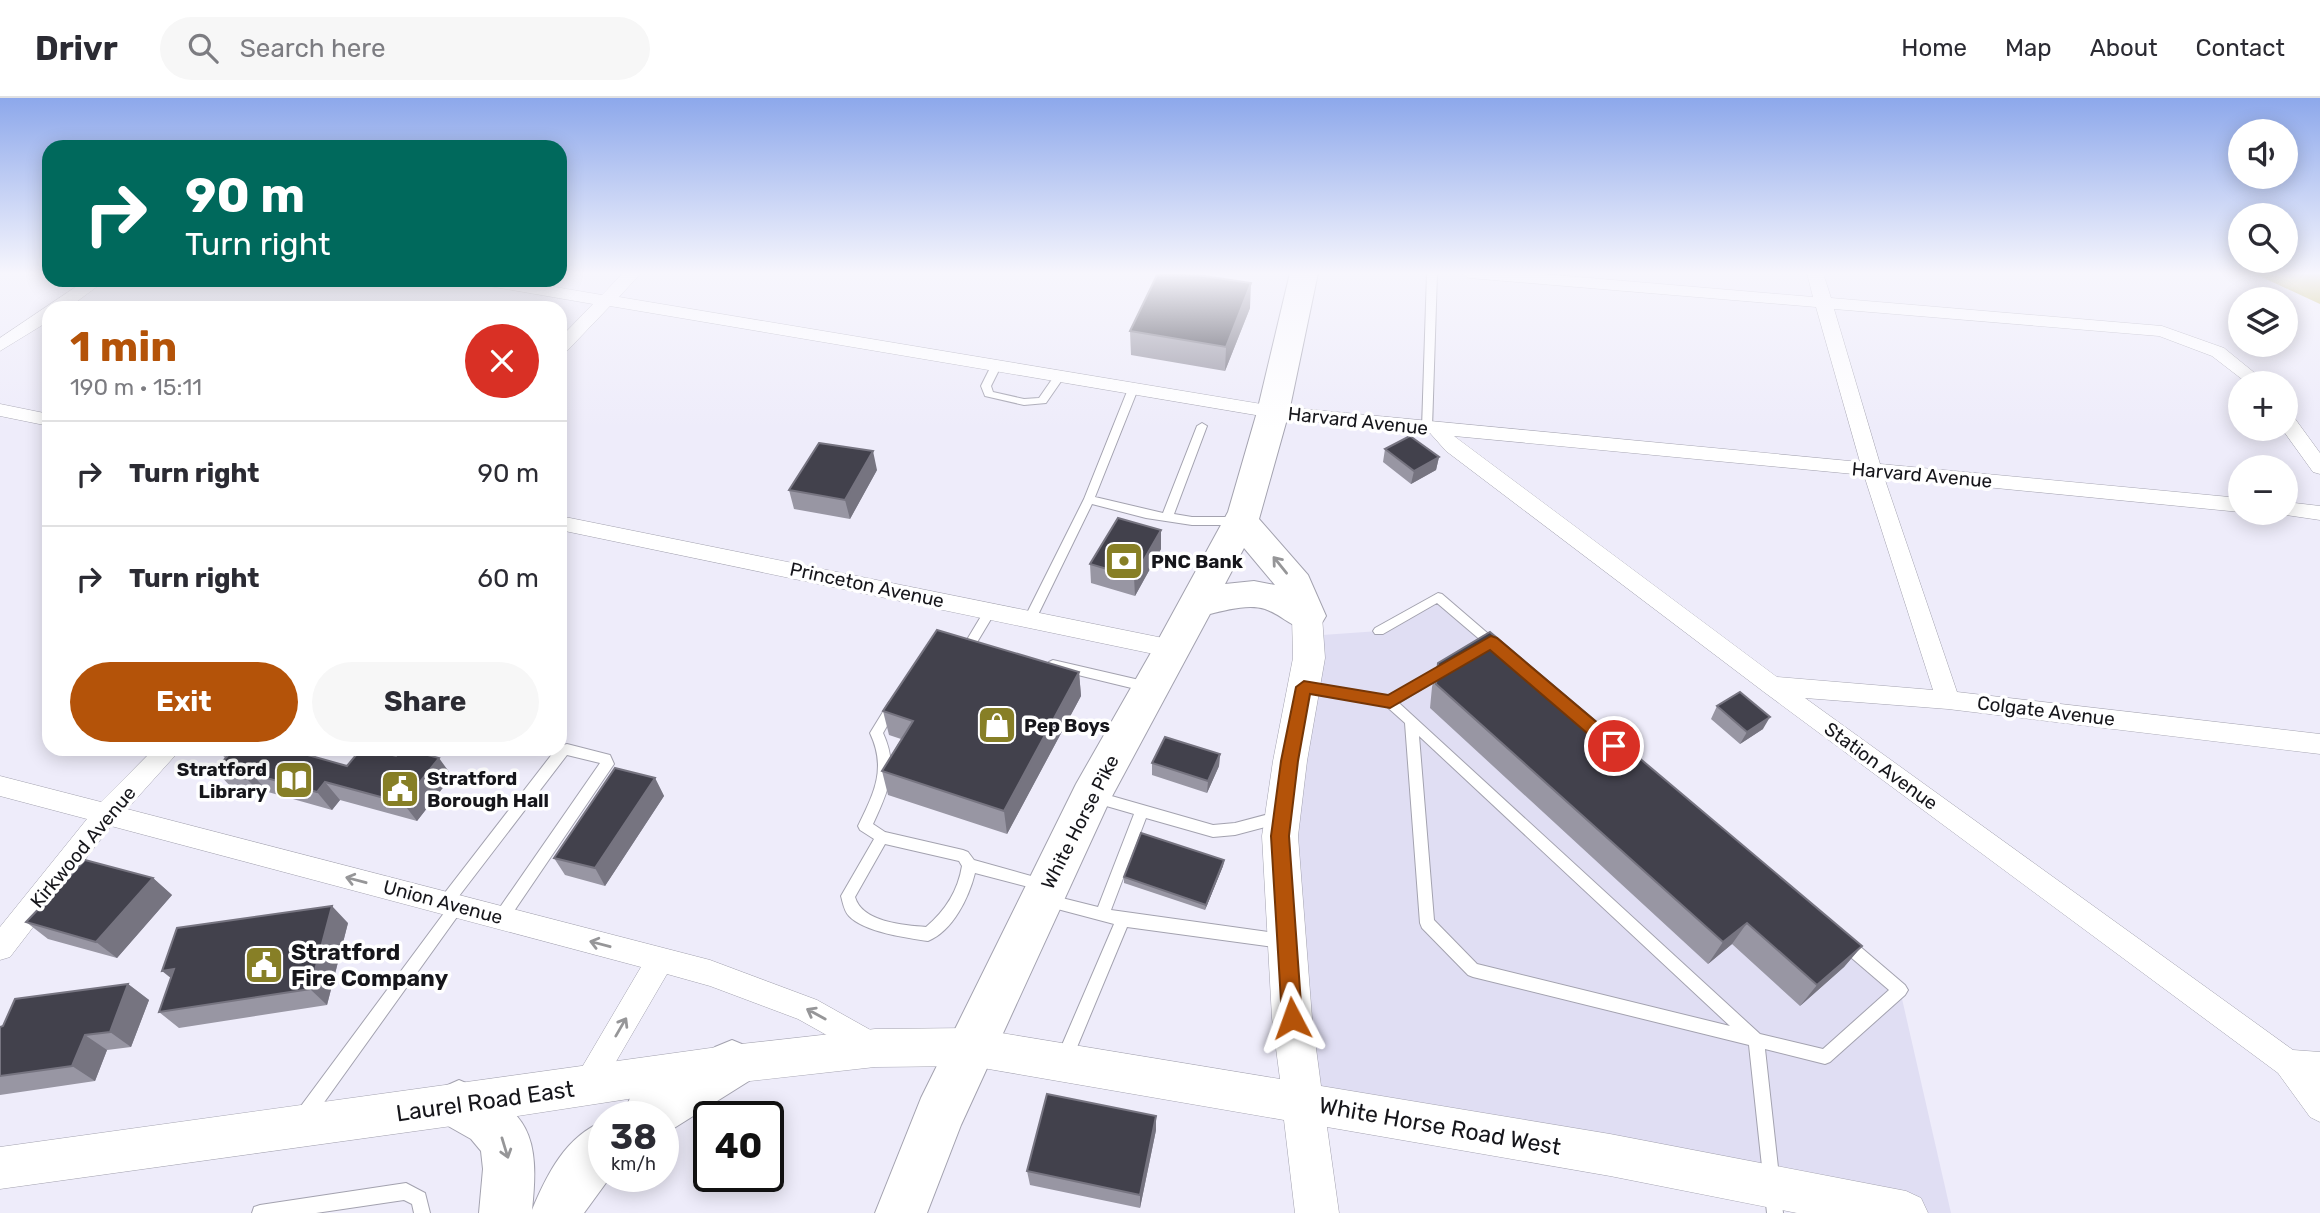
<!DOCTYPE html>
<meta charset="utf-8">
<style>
:root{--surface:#fff;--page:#f7f7f7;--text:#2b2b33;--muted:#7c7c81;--line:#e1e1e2;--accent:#b45309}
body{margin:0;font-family:Rubik,sans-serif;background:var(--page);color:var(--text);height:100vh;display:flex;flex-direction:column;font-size:26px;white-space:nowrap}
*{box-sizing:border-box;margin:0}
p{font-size:23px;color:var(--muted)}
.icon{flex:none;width:38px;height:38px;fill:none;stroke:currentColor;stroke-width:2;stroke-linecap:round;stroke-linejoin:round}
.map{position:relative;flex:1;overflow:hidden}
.details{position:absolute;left:42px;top:203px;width:525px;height:455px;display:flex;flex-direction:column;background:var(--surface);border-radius:21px;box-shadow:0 4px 18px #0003}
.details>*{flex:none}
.banner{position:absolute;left:42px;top:42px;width:525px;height:147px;border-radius:21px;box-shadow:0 4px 18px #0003;background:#00695c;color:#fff;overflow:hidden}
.controls{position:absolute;left:2228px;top:21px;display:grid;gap:14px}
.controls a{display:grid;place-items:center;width:70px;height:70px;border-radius:50%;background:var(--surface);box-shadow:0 4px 18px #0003;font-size:35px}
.speed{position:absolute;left:588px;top:1003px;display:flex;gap:14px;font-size:35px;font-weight:700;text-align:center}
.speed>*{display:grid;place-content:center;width:91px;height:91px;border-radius:50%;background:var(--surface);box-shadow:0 4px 18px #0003;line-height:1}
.speed small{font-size:18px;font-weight:400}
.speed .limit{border:4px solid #111;border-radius:10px;background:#fff;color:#111}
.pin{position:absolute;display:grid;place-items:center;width:60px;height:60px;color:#fff;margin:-30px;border:4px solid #fff;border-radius:50%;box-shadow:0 2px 7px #0007}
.me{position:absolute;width:77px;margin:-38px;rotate:356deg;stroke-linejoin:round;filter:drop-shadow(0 0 5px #0008)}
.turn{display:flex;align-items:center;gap:24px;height:147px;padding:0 28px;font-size:32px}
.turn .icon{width:91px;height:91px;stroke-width:2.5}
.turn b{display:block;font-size:49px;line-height:60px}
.round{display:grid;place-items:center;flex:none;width:74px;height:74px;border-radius:37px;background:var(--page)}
.summary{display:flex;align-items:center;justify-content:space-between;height:119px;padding:0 28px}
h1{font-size:42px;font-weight:700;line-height:52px;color:var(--accent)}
.button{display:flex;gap:14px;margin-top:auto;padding:14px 28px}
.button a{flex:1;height:80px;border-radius:42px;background:var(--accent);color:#fff;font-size:28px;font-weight:700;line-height:80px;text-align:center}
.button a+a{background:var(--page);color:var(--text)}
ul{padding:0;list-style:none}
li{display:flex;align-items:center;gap:21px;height:105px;padding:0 28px;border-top:2px solid var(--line)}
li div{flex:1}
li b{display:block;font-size:26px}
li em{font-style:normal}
header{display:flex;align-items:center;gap:42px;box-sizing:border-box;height:98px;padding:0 35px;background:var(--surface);border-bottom:2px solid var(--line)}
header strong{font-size:33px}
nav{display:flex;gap:38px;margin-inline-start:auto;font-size:24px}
.search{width:490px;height:63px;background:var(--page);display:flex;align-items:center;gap:18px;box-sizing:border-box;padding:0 24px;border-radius:38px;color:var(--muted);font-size:26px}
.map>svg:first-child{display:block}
.built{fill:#e0def3}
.forest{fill:#c3b94d}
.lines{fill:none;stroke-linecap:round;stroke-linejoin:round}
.lane-casing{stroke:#a3a2af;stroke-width:2}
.street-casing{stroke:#a3a2af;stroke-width:1}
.secondary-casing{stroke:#a3a2af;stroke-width:1}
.highway-casing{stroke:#a3a2af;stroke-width:2}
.lane{fill:#fff;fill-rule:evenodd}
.street{fill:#fff;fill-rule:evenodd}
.secondary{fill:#fff;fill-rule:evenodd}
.highway{fill:#fff;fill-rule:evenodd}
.wall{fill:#9896a3}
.shaded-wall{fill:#767480}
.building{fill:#42414c;stroke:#767480;stroke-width:2}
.oneway{stroke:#969698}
.route{fill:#b45309;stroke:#753606;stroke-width:2}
.labels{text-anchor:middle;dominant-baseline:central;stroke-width:7;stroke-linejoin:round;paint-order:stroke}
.street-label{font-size:19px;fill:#16161b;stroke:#fff}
.poi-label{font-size:19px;font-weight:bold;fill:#16161b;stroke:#fff;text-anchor:start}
.near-poi-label{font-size:23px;font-weight:bold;fill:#16161b;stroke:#fff;text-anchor:start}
.near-street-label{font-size:23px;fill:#16161b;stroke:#fff}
</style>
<header>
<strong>Drivr</strong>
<div class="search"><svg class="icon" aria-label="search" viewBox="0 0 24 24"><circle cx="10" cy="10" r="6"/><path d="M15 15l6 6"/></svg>Search here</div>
<nav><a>Home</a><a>Map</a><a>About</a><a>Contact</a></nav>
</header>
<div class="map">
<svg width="2320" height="1115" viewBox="0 0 2320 1115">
<rect width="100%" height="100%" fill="#eeecfa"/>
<!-- built -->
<path class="built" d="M1438,499l462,393 51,223h-45l-604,-110 -22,-267 28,-200 71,-5z"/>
<!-- forest -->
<path class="forest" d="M2253,175h67v31z"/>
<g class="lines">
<!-- lane casing -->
<g class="lane-casing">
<path id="lane" d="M1427,175h10l-5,155 -5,3 -5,-3z
M996,265l5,3 -10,20 2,6 31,7 15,-1 16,-23 4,-1 5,3 -18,26 -22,2 -39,-9 -4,-10 10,-20z
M1133,288l5,3 -43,108 68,16 34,-87 5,-3 5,3 -33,88 18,3h45l6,4 -6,4h-45l-46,-7 -54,-14 -56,115 -2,3h-8l-2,-3 60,-120 44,-110z
M1438,495l4,1 57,49 2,3 -2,3h-8l-54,-46 -54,31h-8l-2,-3 2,-3z
M990,509l4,1 2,3 -2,3 -21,35h-8l-2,-3 2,-3 21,-35z
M1053,562l95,22 4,2 2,3 -2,3 -4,2 -99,-24 -2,-3 2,-3z
M1449,564l4,2 2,3 -2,3 -54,33 361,331 63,15 66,-59 -49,-42 -2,-5 2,-5 5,-2 5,2 55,47 3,5 -3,5 -75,67 -5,2 -60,-15 18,164h-16l-18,-168 -276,-68 -5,-2 -46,-47 -2,-5 -15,-200 -19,-17 -82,-14 -4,-2 -2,-3 2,-3 4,-2 84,15zM1419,638l311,290 -253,-62 -43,-44z
M893,602l4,2 2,3 -16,28c16,35 5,59 -10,91l12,8 78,18 5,2 6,8 75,21 2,4 -2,4 -5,2 -69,-18c-6,24 -22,58 -47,68 -21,-3 -64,-9 -79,-25 -5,-5 -6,-13 -8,-20l33,-57 -14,-9 -2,-4c16,-33 29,-57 12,-93l19,-31zM885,746l74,17 3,5c-4,25 -17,45 -36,61 -23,-2 -64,-5 -71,-30z
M567,646l43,11 4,9 -108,159 -5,1 -5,-1 -2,-5 2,-5 104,-150 -33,-8 -111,145 6,2 2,4 -2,4 -152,212 -6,2 -6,-2 -2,-6 2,-6 149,-201 -7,-2 -2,-4 2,-4 116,-150h4v-3z
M1094,693l119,34 22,-2 45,-12 5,2 2,4 -2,4 -5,2 -45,12 -22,2 -67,-19 -35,92 171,24 5,2 2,5 -2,5 -5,2 -155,-21 -57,137 -6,2 -6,-2 -2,-5 58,-135 -68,-18 -5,-2 -2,-4 2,-4 5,-2 52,13 36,-93 -45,-13 -2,-4 2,-4z
M406,1085l19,10 5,20h-16l-2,-9 -8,-4 -88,13h-64l2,-6 6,-2z"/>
</g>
<!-- street casing -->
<g class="street-casing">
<path id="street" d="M623,175h18l-22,24 654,109 587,56 -44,-155 -347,-29 -8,-5h70l282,24 -6,-24h16l8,25 331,28 62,22 43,35h-20l-35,-27 -53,-20 -325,-27 46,155 360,34v14l-356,-35 73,215 363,42v20l-372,-45 -143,-11 488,352 27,2v70l-10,-5 -32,-44 -514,-381 -318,-241 -16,-18 -157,-15 -663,-112 -44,46 -6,1v-15l33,-34 -110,-19 -9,-5h40l88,15zM1454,338l410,39 69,215 -156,-13z
M86,182h20l-38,28h-19v13l-49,30v-13z
M0,306l49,10v12l-49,-10z
M2286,316l7,2 27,37v21l-7,-2 -31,-43h4z
M2286,404l34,4v14l-41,-6 7,-1z
M560,418l613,124 8,3 3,6 -3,6 -8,3 -613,-128z
M154,651h27l-54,60 583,151 107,40 66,37 4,10 -4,10 -10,4 -75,-42 -88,-33 -43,-12 -71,122 -10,4 -10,-4 -5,-10 70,-119 -530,-141 -101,131 -10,3v-33l87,-108 -87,-23v-20l101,26z"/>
</g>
<!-- secondary casing -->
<g class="secondary-casing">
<path id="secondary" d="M1307,507l11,3 4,8 3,42 -18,103 -9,75 14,182 9,68 289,48 296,57 15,7 7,15h-131l-187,-37 -283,-49 12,86h-44l-11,-93 -313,-54 -96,1 -143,16 -273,42 -459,64v-42l732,-102 143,-16 96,-1 309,51 -8,-61 -10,-182 11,-75 20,-103 -1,-42 4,-8z"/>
</g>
<!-- highway casing -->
<g class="highway-casing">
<path id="highway" d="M1290,175h28l-29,139 -30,107 49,56 18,41 -6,10c-27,8 -32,-9 -55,-17 -17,-5 -38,1 -55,5l-101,188 -148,323 -34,88h-52l46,-115 155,-314 81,-142 71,-130 29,-100zM1244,450l31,37 -21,-4 -29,3z
M732,942l17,7 8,17 -8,17 -86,54v-19h-40l7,-18 85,-51z
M459,982c71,29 81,56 73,130 15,-36 34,-74 72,-89v55h7l-27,37h-105l4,-44 -2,-18 -10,-12 -30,-17 -7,-17 7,-17z"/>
</g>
<!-- lane -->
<use href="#lane" class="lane"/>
<!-- street -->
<use href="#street" class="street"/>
<!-- secondary -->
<use href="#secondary" class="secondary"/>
<!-- highway -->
<use href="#highway" class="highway"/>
</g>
<!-- wall -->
<path class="wall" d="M1250,210l-25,63 -94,-16 -1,-24z
M1385,351l54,8 -3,13 -25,14 -28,-22z
M877,372l-27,49 -56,-10 -5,-19z
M1161,432v19l-26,47 -44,-13 -1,-19z
M1438,565l424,283 -18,21 -44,39 -68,-62 -24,20 -278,-256 2,-21z
M1079,574l2,24 -74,138 -119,-39 -6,-24 19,-32 -12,-4 -6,-24z
M1717,608l46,23 -23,15 -29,-25z
M217,651h105l-7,8 32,9 105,10 -35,45 -77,-21 -8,10 -64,-18 -4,5 -32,-9 -17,-18 10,-12z
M1220,656l-1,12 -12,27 -55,-18v-12z
M655,680l9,18 -59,90 -40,-11 -11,-17z
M1224,762l-1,6 -18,44 -81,-27v-6z
M153,780l19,17 -55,63 -69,-19 -22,-17z
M348,825l-21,82 -148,23 -20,-16z
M128,886l21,16 -18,47 -24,3 -12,31 -95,14v-68z
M1156,1032l-16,78 -110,-23 -3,-14z"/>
<!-- shaded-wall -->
<path class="shaded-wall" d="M1251,185l-1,25 -25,63 1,-24z
M873,353l4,19 -27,49 -5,-19z
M1439,359l-3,13 -25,14 3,-13z
M1161,432v19l-26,47 -1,-19z
M1079,574l2,24 -74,138 -3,-23z
M1770,619l-7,12 -23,15 7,-12z
M291,651h31l-17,19 -15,-18z
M1220,656l-1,12 -12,27 1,-12z
M439,660l13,18 -35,45 -14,-18z
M252,676l16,18 -4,5 -17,-18z
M655,680l9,18 -59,90 -10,-18z
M325,684l15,18 -8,10 -15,-18z
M1224,762l-1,6 -18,44 1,-5z
M153,780l19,17 -55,63 -21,-16z
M332,808l16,17 -21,82 -17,-16z
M1747,825l-15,21 -24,20 15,-22z
M1862,848l-18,21 -44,39 17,-21z
M174,871l8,18 -20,-16z
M128,886l21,16 -18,47 -21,-15z
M85,937l22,15 -12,31 -23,-15z
M1156,1018v14l-16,78v-13z"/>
<!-- building -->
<path class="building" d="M1158,175h26l67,10 -25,64 -96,-16z
M1410,338l29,21 -25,14 -29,-22z
M819,345l54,8 -28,49 -56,-10z
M1118,420l43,12 -27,47 -44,-13z
M937,532l142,42 -75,139 -122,-40 31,-50 -30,-10z
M1490,534l372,314 -45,39 -70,-62 -24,19 -287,-258 2,-21z
M1740,594l30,25 -23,15 -30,-26z
M1165,639l55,17 -12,27 -56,-18z
M226,651h65l-1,1 57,16 14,-17h7l28,7 6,-7h4l33,9 -36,45 -78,-21 -8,10 -65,-18 -5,5 -32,-9 17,-19z
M615,670l40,10 -60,90 -41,-10z
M1141,735l83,27 -18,45 -82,-28z
M85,762l68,18 -57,64 -70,-20z
M332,808l-22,83 -151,23 15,-43 -12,2 15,-43z
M128,886l-18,48 -25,3 -13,31 -72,10v-49l3,-1 12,-27z
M1047,996l109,22 -16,79 -113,-24z"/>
<!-- one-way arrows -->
<defs><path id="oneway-shaft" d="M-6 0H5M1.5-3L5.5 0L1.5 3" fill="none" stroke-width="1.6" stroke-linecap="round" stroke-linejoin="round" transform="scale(1.75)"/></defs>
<g class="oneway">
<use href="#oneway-shaft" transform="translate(1280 467) rotate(-129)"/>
<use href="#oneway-shaft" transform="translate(356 782) rotate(-165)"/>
<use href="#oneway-shaft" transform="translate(600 846) rotate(-165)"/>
<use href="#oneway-shaft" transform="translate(816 916) rotate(-151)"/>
<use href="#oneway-shaft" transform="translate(621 929) rotate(-60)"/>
<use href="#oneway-shaft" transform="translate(505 1050) rotate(73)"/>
</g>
<!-- sky -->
<linearGradient id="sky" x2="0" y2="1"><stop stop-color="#8da8eb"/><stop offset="0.53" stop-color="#f7f6fd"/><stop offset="1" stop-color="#f7f6fd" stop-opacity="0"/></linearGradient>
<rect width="2320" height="331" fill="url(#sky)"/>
<!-- route -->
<path class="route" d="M1491,538l6,2 123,104 2,4 -2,5h-12l-118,-101 -100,58 -80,-14 -12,67 -9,75 13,182 -3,7 -7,3 -7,-3 -3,-7 -11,-182 10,-75 15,-74 8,-6 84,14z"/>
<!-- icons -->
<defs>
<g id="bank-square" transform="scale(2.0125)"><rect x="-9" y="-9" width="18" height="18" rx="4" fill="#877f26" stroke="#fff"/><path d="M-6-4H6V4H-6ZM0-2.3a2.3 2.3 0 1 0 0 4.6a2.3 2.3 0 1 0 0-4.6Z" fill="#fff"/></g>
<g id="shop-square" transform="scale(2.0125)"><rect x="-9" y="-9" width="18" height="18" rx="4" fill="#877f26" stroke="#fff"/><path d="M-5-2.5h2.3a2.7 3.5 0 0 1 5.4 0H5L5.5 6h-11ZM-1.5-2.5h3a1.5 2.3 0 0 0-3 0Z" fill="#fff"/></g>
<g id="library-square" transform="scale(2.0125)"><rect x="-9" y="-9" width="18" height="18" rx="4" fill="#877f26" stroke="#fff"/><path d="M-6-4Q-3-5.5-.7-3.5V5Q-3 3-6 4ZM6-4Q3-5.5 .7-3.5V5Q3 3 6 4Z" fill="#fff"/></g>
<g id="civic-square" transform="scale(2.0125)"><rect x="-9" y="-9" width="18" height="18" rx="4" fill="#877f26" stroke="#fff"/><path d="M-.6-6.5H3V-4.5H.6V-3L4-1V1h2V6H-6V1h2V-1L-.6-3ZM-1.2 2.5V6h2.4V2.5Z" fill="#fff"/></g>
</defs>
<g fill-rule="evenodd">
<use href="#bank-square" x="1124" y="463"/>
<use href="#shop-square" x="997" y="627"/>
<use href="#library-square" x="294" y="682"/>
<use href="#civic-square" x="400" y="691"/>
<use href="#civic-square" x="264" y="867"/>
</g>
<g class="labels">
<!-- street labels -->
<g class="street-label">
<text transform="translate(1358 323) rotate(6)">Harvard Avenue</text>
<text transform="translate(1922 377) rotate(5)">Harvard Avenue</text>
<text transform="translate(867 487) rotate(12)">Princeton Avenue</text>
<text transform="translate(2046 613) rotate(7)">Colgate Avenue</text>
<text transform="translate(1881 668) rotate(36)">Station Avenue</text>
<text transform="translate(1080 724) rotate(-63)">White Horse Pike</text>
<text transform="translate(83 749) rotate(-50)">Kirkwood Avenue</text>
<text transform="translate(443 804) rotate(15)">Union Avenue</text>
</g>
<!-- poi labels -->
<g class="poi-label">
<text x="1151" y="463">PNC Bank</text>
<text x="1024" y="627">Pep Boys</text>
<text x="267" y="671" text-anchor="end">Stratford<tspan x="267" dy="22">Library</tspan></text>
<text x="427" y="680">Stratford<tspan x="427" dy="22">Borough Hall</tspan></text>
</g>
<!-- near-poi labels -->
<g class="near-poi-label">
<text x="291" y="854">Stratford<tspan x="291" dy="26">Fire Company</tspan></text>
</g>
<!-- near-street labels -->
<g class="near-street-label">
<text transform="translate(485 1003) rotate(-8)">Laurel Road East</text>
<text transform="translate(1440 1028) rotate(10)">White Horse Road West</text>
</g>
</g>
</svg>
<div class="controls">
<a><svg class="icon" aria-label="sound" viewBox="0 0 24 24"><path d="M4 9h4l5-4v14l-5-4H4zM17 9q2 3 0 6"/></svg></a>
<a><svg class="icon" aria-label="search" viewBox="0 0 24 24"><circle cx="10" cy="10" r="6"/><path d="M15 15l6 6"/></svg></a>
<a><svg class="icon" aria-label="layers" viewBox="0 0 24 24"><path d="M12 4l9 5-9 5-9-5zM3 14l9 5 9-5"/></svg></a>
<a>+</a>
<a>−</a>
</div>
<div class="speed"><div>38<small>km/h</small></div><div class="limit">40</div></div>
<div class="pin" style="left:1614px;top:648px;background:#d93025"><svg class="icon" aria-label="arrive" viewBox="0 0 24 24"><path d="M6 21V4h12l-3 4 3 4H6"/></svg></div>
<svg class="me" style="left:1292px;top:920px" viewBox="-20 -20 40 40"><path d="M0-17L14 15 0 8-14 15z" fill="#b45309" stroke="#fff" stroke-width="4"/></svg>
<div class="banner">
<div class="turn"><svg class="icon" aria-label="right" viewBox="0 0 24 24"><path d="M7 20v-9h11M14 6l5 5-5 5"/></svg><div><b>90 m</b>Turn right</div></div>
</div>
<section class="details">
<div class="summary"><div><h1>1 min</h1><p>190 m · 15:11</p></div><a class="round" style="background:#d93025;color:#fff"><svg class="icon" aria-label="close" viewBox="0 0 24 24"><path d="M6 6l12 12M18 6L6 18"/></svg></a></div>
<ul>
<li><svg class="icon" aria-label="right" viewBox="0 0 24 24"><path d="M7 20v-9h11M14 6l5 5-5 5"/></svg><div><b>Turn right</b></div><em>90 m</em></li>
<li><svg class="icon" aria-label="right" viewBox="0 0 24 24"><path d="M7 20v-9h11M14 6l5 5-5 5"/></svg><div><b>Turn right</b></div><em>60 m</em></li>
</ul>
<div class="button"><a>Exit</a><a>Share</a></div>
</section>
</div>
